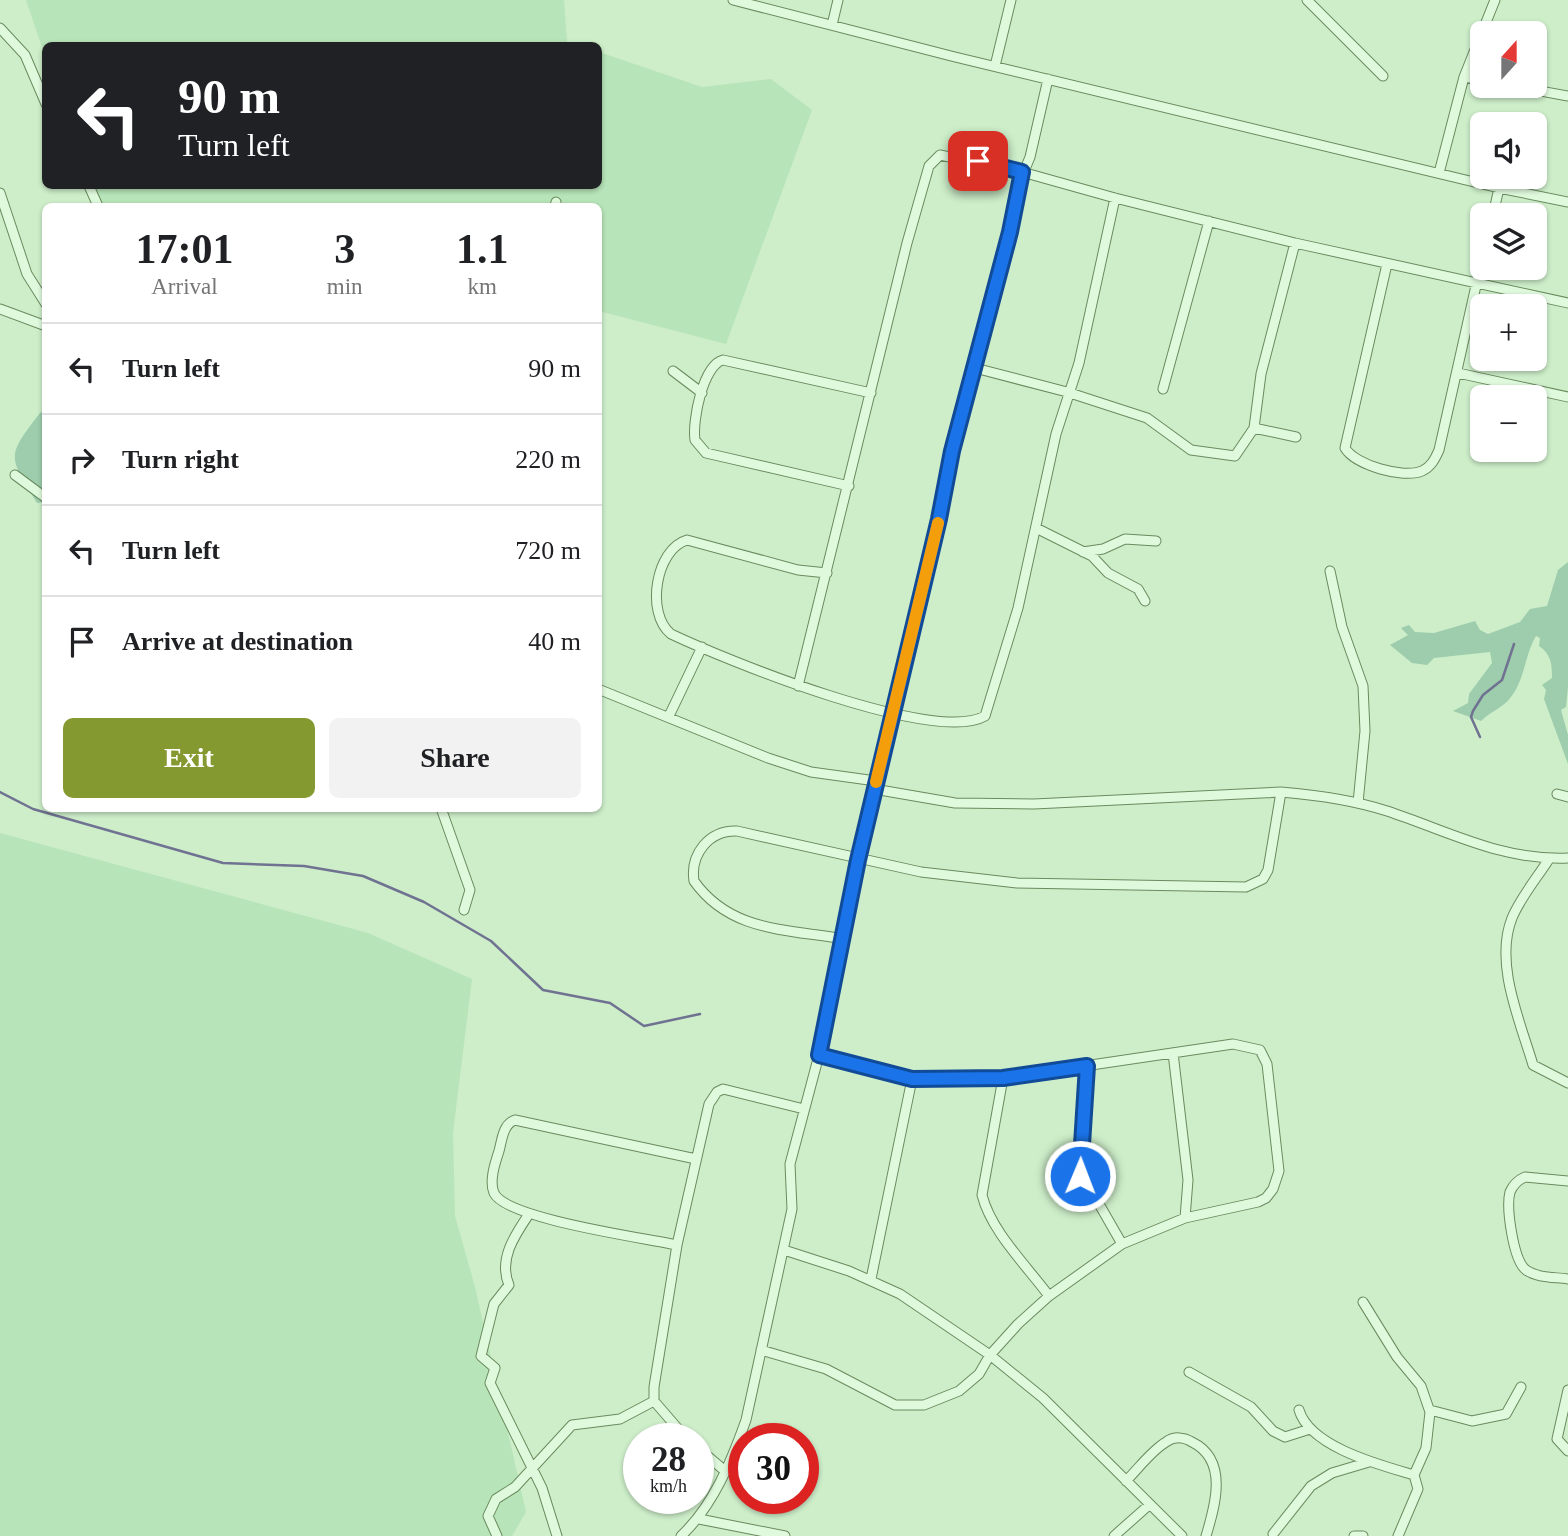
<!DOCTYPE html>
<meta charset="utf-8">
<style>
:root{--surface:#fff;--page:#f2f2f2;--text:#202124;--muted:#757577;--line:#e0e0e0;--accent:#84992f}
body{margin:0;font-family:Georgia,serif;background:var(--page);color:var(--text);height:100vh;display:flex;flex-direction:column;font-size:26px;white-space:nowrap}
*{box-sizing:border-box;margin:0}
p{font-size:23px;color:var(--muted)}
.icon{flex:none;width:38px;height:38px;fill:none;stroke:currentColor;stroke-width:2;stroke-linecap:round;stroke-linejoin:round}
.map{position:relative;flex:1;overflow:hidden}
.sheet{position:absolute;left:42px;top:203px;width:560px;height:609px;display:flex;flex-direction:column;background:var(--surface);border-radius:10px;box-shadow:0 2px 5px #0004}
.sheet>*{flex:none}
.guide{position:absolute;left:42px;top:42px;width:560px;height:147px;border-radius:10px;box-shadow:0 2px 5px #0004;background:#202124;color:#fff;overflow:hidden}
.needle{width:46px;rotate:21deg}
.tools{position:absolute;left:1470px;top:21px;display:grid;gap:14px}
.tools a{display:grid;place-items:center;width:77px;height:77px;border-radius:10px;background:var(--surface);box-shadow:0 2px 5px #0004;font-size:35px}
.speed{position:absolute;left:623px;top:1423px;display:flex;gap:14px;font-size:35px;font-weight:700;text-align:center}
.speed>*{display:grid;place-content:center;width:91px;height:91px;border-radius:50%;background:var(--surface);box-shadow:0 2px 5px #0004;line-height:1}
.speed small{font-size:18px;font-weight:400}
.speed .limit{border:10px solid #d22;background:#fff;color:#111}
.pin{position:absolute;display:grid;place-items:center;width:60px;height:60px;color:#fff;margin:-30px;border-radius:14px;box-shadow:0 4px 10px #0006}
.me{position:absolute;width:77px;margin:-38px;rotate:1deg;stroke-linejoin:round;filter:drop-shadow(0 0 5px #0008)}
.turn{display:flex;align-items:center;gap:24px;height:147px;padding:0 21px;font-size:32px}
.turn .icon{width:91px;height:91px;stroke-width:2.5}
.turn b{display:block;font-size:49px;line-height:60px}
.eta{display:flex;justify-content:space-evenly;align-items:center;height:119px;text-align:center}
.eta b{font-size:42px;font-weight:700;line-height:49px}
.button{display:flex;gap:14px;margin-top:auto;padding:14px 21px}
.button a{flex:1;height:80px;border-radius:10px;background:var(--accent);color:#fff;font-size:28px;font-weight:700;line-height:80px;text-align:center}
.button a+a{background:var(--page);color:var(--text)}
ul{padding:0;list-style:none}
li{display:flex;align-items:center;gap:21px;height:91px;padding:0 21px;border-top:2px solid var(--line)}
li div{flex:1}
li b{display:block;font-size:26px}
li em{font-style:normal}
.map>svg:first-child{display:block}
.farmland{fill:#b7e4b8}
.green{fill:#9dcdac}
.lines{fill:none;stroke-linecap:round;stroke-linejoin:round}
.stream{stroke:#707291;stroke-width:2.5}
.minor-casing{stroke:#6a8b5e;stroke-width:11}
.minor{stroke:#dff9dd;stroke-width:9}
.route-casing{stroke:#114b97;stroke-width:18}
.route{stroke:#1a73e8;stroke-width:12}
.slow{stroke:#f59e0b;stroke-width:12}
</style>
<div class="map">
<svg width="1568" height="1536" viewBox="0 0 1568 1536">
<rect width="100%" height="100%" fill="#cdeec9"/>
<!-- farmland -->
<path class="farmland" d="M26,0h538l3,42 11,3 -532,1 -1,10z
M599,52l103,35 69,-8 41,31 -86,234 -127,-33 -1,-105h-500l-8,-20h508z
M0,833l368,100 104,46 -19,154 2,83 20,71 51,225 -14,24h-512z"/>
<!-- green -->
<path class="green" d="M45,410v92l-8,1c-28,-47 -32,-45 3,-90z
M1568,562v125l-2,20 -5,3 7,25v29l-24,-65 2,-9 -4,-5 10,-7c0,-14 -1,-24 -13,-32l1,-8 -4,-2c-11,18 -11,43 -25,61 -7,10 -21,15 -30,24l-28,-10 15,-8 1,-9 23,-31 -2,-11 -56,6 -7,7 -15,-2 -22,-18 18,-10 -7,-7 8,-3 6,7 19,1 41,-12 5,9 8,4 32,-12 10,-13 17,-3 11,-36z"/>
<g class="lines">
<!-- stream -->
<path class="stream" d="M1480,737l-9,-20 2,-6 10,-16 19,-15 12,-36
M0,792l33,17 190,54 81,3 59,10 61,26 67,39 52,49 67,13 34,23 56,-12"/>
<!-- minor casing -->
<g class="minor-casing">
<path id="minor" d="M733,0l222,57 544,131 69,14
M1307,0l76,76
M832,25l6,-25
M0,28l25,27 21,49
M995,66l16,-66
M1464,77l18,3
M1513,86l55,10
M1439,173l25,-96 31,-77
M89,186l9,20
M0,193l27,81 19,30
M555,206l1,-4
M1493,215l6,-27
M1387,264l-42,184c10,17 58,31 77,23 9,-4 13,-12 17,-21l43,-191
M0,309l46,17
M975,368l92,24 80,26 44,32 44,6 19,-28 7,-54 34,-131
M673,371l29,22
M1458,373l110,24
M1163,389l46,-168
M1254,428l42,9
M15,475l31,23
M849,486l-143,-33 -11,-13c-3,-19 8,-75 28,-80l148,33
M1036,528l56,28 16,17 30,16 7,12
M1083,552l20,-3 22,-10 31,2
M1330,571l12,56 21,59 2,45 -7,72
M827,573l-29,-3 -111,-30c-31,9 -42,73 -16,94 55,26 263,111 314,82l33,-108 38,-174 23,-71 36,-165
M798,686l109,-443 22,-77 11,-11 82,17 93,26 180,45 273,60
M598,689l170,69 43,14 65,9
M669,716l33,-69
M874,789l81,14 79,1 247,-12c36,3 72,8 106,19 61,20 115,50 181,47
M1557,794l11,3
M441,808l29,82 -6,20
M1549,859c-12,19 -29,39 -37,59 -18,45 8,103 21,147l35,18
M843,939c-56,-10 -113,-7 -149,-58 -4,-27 15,-51 43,-50l184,41 96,11 229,4 17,-8 5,-9 13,-78
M1173,1053l15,127 -3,38
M1087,1066l-8,103 43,75
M1003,1078l-21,117c9,36 44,70 67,101
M1568,1181l-43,-4c-7,3 -12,8 -15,15 -4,15 3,68 16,78 11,8 28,7 42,9
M529,1214c-14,21 -31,45 -20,71l-15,19 -13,52 14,12 -5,15 52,105 15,48
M677,1245c-32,-7 -171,-26 -183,-52 -5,-12 1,-30 5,-42 3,-11 4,-27 16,-31l181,39
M784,1250l65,21 51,23 90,61 53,43 139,138
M871,1279l41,-200
M1363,1302l34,55 24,29 9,26 -4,36 -12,27 4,14 -20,47
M761,1350l65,19 69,36h29l35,-14 20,-17 11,-19 28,-31 31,-28 73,-52 63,-26 73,-16 8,-4 7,-9 6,-18 -12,-107 -7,-14 -27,-6 -230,34 -91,1 -93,-24
M1189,1372l62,35 22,24 12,6 25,-8
M1568,1390l-11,49 11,12
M1299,1410c11,37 81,55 115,65
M1430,1410l42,11 34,-7 15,-27
M686,1438l-32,-37v-14l23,-142 32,-141 8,-12 6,-3 81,20
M698,1448l27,23
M1126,1481c13,-13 25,-30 40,-39 8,-6 18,-5 26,0 37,18 23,64 14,94
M699,1519l86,17
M1273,1534l38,-48 21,-13 37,-11
M497,1536l-9,-20 8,-17 19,-12 57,-62 48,-6 34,-18
M681,1536c32,-30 50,-74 65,-116l46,-211 -2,-45 29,-109 39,-195 81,-342 13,-67 58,-219 6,-41 14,-34 18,-78
M1114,1536l35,-31
M1354,1536h9"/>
</g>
<!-- minor -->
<use href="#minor" class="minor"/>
</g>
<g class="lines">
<!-- route casing -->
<g class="route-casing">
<path id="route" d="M978,161l44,11 -12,60 -58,219 -13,68 -81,341 -39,195 93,24 91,-1 84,-12 -7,110"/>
</g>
<!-- route -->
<use href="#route" class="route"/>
<!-- slow -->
<path class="slow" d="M876,782l62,-259"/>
</g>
</svg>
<div class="tools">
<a><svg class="needle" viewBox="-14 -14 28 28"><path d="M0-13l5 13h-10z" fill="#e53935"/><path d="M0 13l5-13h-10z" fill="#757577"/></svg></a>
<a><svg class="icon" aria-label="sound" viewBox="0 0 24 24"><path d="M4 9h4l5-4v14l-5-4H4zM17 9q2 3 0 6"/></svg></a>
<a><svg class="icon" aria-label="layers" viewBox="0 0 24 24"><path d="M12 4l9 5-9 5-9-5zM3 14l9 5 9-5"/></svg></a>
<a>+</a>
<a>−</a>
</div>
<div class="speed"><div>28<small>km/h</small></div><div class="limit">30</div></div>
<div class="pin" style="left:978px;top:161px;background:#d93025"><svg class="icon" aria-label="arrive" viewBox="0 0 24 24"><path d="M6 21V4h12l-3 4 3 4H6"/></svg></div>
<svg class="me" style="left:1080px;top:1176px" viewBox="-20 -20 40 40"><circle r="17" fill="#1a73e8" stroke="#fff" stroke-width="3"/><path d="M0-11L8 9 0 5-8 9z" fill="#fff"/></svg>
<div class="guide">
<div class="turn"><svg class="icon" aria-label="left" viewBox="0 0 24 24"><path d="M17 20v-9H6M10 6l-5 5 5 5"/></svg><div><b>90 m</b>Turn left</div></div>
</div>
<section class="sheet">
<div class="eta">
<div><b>17:01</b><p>Arrival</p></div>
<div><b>3</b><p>min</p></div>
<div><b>1.1</b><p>km</p></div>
</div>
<ul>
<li><svg class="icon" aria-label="left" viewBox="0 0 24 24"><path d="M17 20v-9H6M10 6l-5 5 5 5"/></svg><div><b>Turn left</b></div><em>90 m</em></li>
<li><svg class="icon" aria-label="right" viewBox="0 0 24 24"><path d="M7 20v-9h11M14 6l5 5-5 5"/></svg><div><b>Turn right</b></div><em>220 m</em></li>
<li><svg class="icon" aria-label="left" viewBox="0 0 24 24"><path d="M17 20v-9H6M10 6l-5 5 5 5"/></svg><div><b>Turn left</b></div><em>720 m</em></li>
<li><svg class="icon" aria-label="arrive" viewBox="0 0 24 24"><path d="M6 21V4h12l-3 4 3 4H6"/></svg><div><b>Arrive at destination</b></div><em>40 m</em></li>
</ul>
<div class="button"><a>Exit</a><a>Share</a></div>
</section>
</div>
